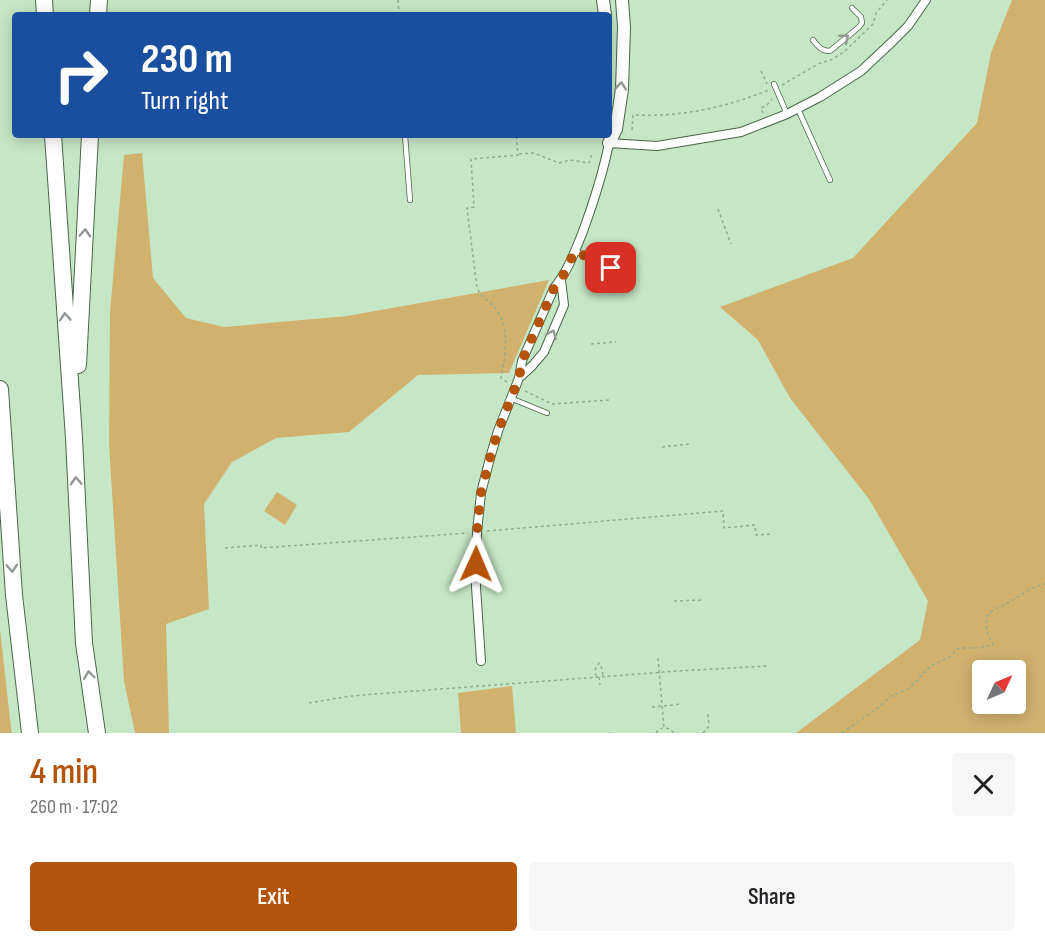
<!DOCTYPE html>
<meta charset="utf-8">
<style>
:root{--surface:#fff;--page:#f6f6f6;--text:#202124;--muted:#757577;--accent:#b45309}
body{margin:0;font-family:"Sofia Sans Condensed",sans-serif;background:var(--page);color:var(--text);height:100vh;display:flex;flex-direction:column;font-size:22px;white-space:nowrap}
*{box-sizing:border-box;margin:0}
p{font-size:20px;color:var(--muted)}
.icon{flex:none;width:33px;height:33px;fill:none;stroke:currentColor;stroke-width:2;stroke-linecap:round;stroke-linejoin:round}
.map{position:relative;height:733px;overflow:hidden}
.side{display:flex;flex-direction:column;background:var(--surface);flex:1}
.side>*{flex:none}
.banner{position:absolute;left:12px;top:12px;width:600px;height:126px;border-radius:6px;box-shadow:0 3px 15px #0003;background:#1a4fa0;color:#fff;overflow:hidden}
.needle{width:39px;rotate:46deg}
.tools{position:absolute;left:972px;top:660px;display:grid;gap:12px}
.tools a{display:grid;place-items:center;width:54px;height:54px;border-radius:6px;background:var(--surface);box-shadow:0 3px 15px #0003;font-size:30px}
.pin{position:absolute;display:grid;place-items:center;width:51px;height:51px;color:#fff;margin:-26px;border-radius:12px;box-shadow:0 3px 9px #0006}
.me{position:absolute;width:66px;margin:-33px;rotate:1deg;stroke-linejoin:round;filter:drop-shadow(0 0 4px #0008)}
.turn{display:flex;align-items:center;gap:21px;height:126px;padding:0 30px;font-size:27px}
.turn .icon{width:78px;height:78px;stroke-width:2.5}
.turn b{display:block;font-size:42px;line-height:51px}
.round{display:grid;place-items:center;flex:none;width:63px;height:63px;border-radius:6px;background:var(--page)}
.summary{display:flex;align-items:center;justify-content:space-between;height:102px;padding:0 30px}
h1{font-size:36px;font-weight:600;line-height:45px;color:var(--accent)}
.cta{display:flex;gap:12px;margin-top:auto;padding:12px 30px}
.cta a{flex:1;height:69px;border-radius:6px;background:var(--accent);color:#fff;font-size:24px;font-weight:600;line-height:69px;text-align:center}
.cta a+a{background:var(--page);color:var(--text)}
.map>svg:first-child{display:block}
.green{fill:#d1b16e;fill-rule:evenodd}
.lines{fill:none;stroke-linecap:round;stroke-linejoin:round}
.lane-casing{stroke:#486549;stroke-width:6}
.street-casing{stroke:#486549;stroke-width:10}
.secondary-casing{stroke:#486549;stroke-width:14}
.highway-casing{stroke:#486549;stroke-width:18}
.path{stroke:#91ac91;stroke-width:1.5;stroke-dasharray:3 3;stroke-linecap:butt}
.lane{stroke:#fff;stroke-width:4.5}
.street{stroke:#fff;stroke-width:8}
.secondary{stroke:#fff;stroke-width:12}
.highway{stroke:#fff;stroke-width:16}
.oneway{stroke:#939a93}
.route{stroke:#b45309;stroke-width:10;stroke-dasharray:0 18}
</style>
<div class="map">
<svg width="1045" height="733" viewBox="0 0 1045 733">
<rect width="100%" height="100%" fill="#c6e7c5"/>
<!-- green -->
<path class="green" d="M1012,0h33v733h-249l124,-93 8,-39 -59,-102 -79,-101 -32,-58 -38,-33 133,-49 124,-135 14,-70zM1016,670v34h-34v-34z
M142,153l11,125 33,40 38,9 123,-11 202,-36 -40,93 -91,2 -69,57 -73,6 -44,24 -28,42 5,105 -43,15 3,109h-34l-11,-52 -15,-237 1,-132 14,-157z
M277,492l20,13 -12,20 -21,-14z
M0,629l11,99 1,5h-12z
M512,686l4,47h-55l-3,-40z"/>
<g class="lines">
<!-- lane casing -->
<g class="lane-casing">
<path id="lane" d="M813,40c5,6 8,11 17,11l29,-24 3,-4 -1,-6 -9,-9
M774,84l13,30
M798,109l32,71
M405,135l5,65
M575,251l36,17
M510,398l37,15"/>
</g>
<!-- street casing -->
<g class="street-casing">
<path id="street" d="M519,378l13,-12 12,-14 20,-47 -3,-25
M481,661l-5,-74 1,-55 4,-39 9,-35 8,-27 21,-53 3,-17 32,-73c13,-15 20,-35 28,-54 11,-30 21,-60 27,-91l48,3 84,-14 46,-18 33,-17 41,-26 32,-30 15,-15 18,-26"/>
</g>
<!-- secondary casing -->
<g class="secondary-casing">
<path id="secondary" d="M603,0l2,15
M609,143l7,-14 6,-40 2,-62 -2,-27"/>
</g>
<!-- highway casing -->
<g class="highway-casing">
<path id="highway" d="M44,0l1,15
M98,15l1,-15
M53,135l21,303 10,205 13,90
M78,365l12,-230
M0,389l14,206 16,138"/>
</g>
<!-- path -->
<path class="path" d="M398,0l1,15
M761,71l6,13
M782,85l36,-21 15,-5 12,-8 28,-27 3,-11 11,-13
M763,113l-2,-5 6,-3 5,-6
M632,130l1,-15c49,2 90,-7 136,-25
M519,154l15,-1 25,10 11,-3 19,3 3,-9
M718,209l13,35
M591,344l25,-2
M507,382l-6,-4c4,-24 10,-48 -5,-69 -6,-8 -15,-11 -19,-21l-10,-80 7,-1 -3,-48 47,-4 -2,-20
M525,391l27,13 58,-4
M662,447l28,-3
M487,531l236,-20 1,17 31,-3 1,10 14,-1
M225,548l36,-3v3l207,-15
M674,601l28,-1
M658,658l6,70
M596,676l-1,-6 4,-7 3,6 1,7
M599,677l1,8
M309,703l35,-6 18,-2 316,-24 90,-5
M652,707l30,-3
M609,733h1
M656,733c5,-7 12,-7 18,0
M703,733l6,-7 -1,-12
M842,733l37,-26 12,-11 19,-8 17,-19 7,-5 14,-6 11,-10h20l14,-3c-4,-9 -8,-15 -6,-27 2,-9 12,-10 19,-14 13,-7 24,-17 39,-20"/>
<!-- lane -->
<use href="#lane" class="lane"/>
<!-- street -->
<use href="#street" class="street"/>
<!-- secondary -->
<use href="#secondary" class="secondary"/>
<!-- highway -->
<use href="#highway" class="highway"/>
</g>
<!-- one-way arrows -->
<defs><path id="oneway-chevron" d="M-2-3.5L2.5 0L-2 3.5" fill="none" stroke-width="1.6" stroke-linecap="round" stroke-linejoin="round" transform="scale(1.5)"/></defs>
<g class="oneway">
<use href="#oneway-chevron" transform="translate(845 38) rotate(-39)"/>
<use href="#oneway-chevron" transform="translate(621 86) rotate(-85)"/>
<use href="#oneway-chevron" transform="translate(85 233) rotate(-87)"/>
<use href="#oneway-chevron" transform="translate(65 317) rotate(-94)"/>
<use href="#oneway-chevron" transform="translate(552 334) rotate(-67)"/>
<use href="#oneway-chevron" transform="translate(76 481) rotate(-93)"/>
<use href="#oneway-chevron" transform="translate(12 568) rotate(87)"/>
<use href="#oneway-chevron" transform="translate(89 675) rotate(-98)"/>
</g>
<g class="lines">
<!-- route -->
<path class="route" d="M476,564l1,-32 4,-39 9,-35 8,-27 21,-53 3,-17 32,-73 7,-8 14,-29 36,17"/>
</g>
</svg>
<div class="tools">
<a><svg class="needle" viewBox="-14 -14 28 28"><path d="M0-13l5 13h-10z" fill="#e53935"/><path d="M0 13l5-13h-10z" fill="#757577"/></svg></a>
</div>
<div class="pin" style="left:611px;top:268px;background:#d93025"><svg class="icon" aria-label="arrive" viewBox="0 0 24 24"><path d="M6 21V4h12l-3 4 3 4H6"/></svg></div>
<svg class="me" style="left:476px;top:564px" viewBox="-20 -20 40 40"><path d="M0-17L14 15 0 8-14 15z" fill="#b45309" stroke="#fff" stroke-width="4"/></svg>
<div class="banner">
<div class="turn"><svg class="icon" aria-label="right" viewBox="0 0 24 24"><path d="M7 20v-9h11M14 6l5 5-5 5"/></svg><div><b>230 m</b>Turn right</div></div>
</div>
</div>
<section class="side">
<div class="summary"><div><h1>4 min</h1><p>260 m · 17:02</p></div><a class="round"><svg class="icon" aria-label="close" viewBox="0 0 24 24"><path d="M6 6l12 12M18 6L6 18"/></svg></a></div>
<div class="cta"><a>Exit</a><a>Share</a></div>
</section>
